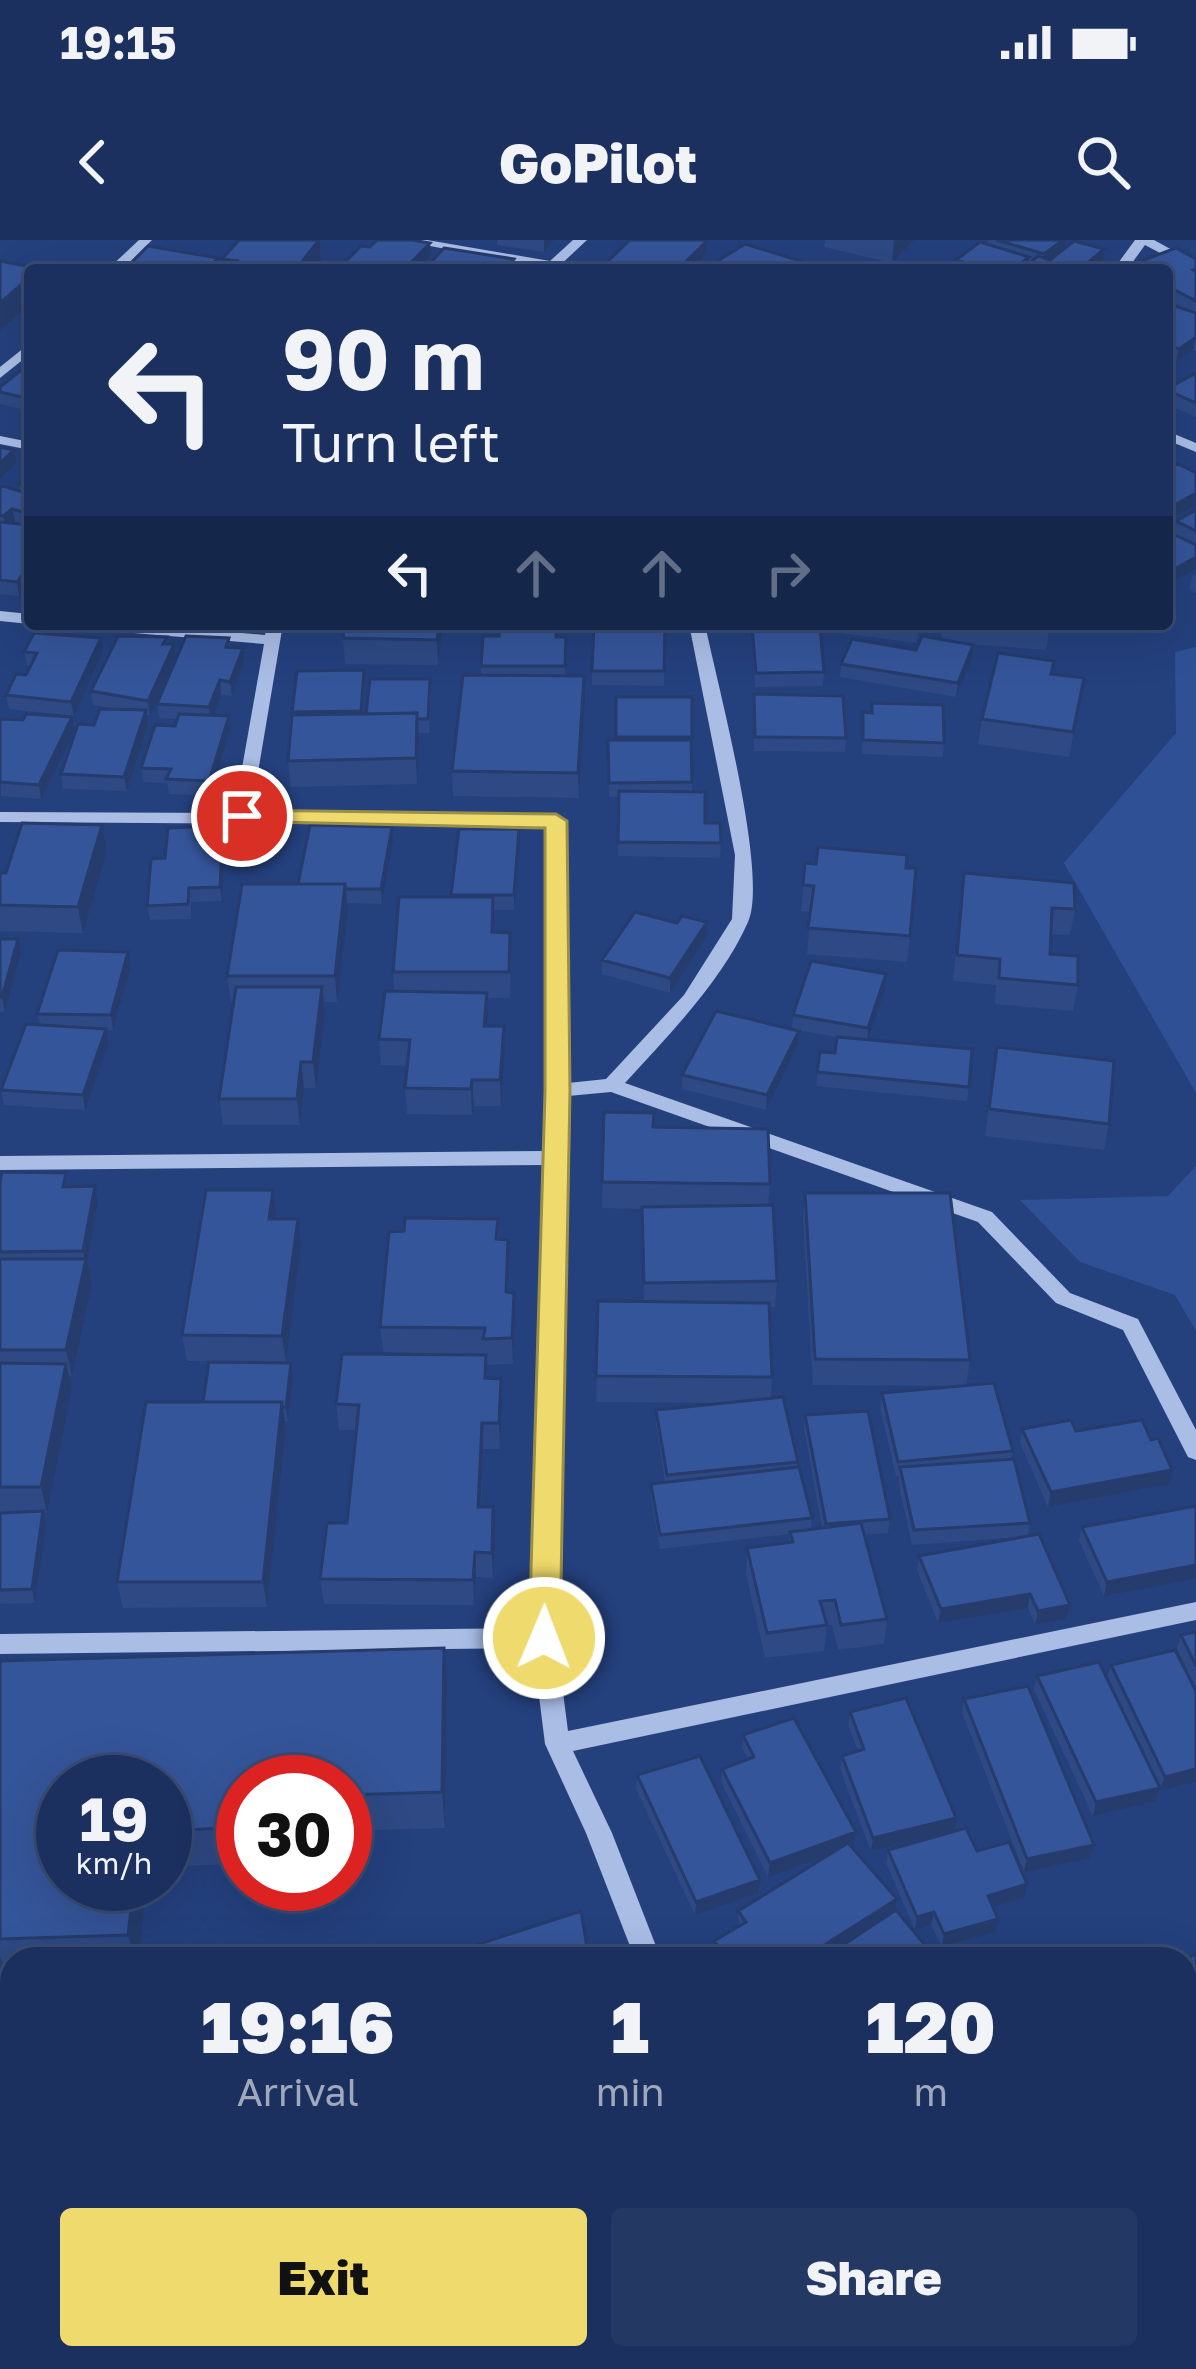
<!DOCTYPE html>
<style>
:root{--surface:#1b305e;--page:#243864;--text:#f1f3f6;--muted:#a0a9bc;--line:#394b73;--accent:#efda6d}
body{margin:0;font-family:"Golos Text",sans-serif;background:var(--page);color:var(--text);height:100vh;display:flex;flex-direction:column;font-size:45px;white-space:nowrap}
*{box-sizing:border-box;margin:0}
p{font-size:39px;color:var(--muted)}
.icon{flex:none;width:66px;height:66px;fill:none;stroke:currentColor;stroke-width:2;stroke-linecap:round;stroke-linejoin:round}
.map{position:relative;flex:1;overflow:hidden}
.details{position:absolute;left:0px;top:1707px;width:1197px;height:423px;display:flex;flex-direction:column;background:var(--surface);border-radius:36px 36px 0 0;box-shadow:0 12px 48px #0002,0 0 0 3px var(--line)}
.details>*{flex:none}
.guide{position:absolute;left:24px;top:24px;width:1149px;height:366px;border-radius:12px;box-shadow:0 12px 48px #0002,0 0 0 3px var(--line);background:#1b305e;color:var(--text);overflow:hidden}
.speed{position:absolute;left:36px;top:1515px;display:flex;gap:24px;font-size:60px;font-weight:700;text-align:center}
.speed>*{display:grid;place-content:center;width:156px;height:156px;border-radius:50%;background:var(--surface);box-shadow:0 12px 48px #0002,0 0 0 3px var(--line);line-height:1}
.speed small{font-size:30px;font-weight:400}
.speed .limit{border:18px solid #d22;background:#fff;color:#111}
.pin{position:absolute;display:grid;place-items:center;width:102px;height:102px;color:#fff;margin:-51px;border:6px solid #fff;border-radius:50%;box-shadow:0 3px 12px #0007}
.me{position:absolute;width:132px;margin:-66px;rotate:1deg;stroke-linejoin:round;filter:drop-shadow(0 0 9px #0008)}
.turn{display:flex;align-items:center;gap:42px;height:252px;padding:0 60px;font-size:54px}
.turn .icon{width:156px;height:156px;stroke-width:2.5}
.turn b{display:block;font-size:84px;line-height:102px}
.lanes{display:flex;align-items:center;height:114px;padding:0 60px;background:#0003;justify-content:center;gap:60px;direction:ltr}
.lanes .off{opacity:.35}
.eta{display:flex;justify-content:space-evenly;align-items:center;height:204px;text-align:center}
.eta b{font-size:72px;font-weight:800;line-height:84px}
.button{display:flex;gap:24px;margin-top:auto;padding:24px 60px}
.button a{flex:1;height:138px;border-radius:12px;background:var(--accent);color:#111;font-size:48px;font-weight:800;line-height:138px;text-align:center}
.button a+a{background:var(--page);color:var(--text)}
.status{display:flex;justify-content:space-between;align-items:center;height:84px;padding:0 60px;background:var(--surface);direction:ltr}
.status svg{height:33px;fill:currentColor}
header{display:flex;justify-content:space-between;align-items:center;height:156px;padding:0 60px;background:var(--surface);font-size:54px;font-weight:800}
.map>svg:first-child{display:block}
.green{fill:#2f5094}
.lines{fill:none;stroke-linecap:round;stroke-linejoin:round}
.minor{fill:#a9bde5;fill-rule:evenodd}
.wall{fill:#2e4984}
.shaded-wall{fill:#253c6c}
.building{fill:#35559a;stroke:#253c6c;stroke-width:3}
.route{fill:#efda6d;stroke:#9b8e47;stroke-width:3}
</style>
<div class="status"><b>19:15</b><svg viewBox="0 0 49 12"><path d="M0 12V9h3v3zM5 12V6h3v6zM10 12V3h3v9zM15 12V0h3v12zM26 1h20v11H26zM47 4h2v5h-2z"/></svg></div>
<header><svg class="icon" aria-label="back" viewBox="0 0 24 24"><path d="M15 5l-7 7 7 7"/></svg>GoPilot<svg class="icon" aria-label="search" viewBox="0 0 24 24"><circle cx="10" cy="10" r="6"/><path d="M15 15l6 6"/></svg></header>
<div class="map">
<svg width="1196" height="2129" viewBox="0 0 1196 2129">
<rect width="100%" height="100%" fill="#24407d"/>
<!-- green -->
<path class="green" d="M1196,407v446l-132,-230 112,-130 -1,-81z
M1196,926v165l-21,-36 -95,-33 -60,-62 148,-4z"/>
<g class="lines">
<!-- minor -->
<path class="minor" d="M139,0h13l-30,30h-15z
M398,0h29l123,21 23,-21h14l-32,30h-15l2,-3z
M1135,0h19l42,23v9l-51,-27 -18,25h-14z
M30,103v11l-30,24v-11z
M1167,191l29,12v9l-29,-12z
M0,196l30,6v8l-30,-6z
M0,371l30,3v10l-30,-3z
M78,384h63l124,11 2,-11h16l-32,190 311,3 6,266 38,-4 78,-84 48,-76 3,-64 -46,-231h16c12,59 64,251 43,298 -26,59 -80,114 -123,161l367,129 78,81 68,26 58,111v30l-8,-3 -65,-127 -67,-27 -78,-81 -367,-130 -43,4 -12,542 12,93 628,-129v18l-623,131 39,82 49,126h-26l-49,-126 -41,-89 -12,-96 -533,6v-20l533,-6 13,-463 -546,5v-14l547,-5v-325l-547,-4v-10l234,1 30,-169 -178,-15z
M869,2118h36l5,11h-36z"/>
</g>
<!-- wall -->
<path class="wall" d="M320,0l1,22 -6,8h-92l-1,-11z
M497,0h57l-10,12 -47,-7z
M825,0h90l-23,23 -68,-16z
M988,0h78l-1,8 38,14 -10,8h-138l1,-10 31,-15z
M707,1l-1,13 -16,16h-84v-7z
M1196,19v92l-3,-1 -17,12 -9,-4v-55l15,5 -15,-8v-30h-32l1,-7z
M30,123v48l-30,-7v-17z
M1196,133v44l-29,-13v-15z
M30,235v106l-11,15 -19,-2v-106l20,3 -1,-7z
M1196,270v59l-29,16 9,-64z
M1196,334v19l-7,-4 3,-13z
M345,384h98l-5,41 -93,-1 -2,-26z
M665,384l-1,62 -72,-1v-14z
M758,384h47l19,48 -1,14 -68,1 -3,-61h50z
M841,384h80l-5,19 -76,-10z
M943,384h107l-4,26 -78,-6 4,15 -16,38 -116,-20 1,-13 75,-14 25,-11z
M167,397l1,7h6l2,14 -26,57h-4l2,9 -21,67 -64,-2 -2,-15 33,-49 21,-16 -22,-4 -2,-14z
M566,397l-1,39 20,25 -6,97 -126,-2 -1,-25 29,-96v-9z
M229,398l1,9 13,1 1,14 -12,34 -11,-2 -8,21 16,1 1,14 -19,66 -42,-2 -2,-11 -24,-1 -2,-14 34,-42 2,-7 -18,-1 -2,-14z
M24,412h79l-29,64 -65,-7 -3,-14 20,-20 5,-9 -4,-1z
M364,430l-1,44 68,-21 -2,40h-11l-1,51 -126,3 -3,-26 4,-49z
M1084,438l-15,79 -91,-13 4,-25z
M754,454l92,44 -1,14 -91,-1z
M616,457h76v95l13,31 16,20 -1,15 -102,-2 1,-59h-10l-1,-57h8z
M872,463l72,40 -1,14 -81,-3 1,-42 8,1z
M72,477l3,14 -34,68 -40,-3 -1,-77 23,1z
M102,585l5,26 -24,82 -83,-2v-58h6z
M459,589l61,14 -6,67h-21l1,22 17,27 -1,39h-23l1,28h16l1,26 -4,54h-27l-2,9 -65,-1 -2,-26 2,-22 -26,-1 -2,-26 15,-48 -1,-19 58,-75z
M225,600l-3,61 -31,1v17l-41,1 -3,-14 18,-48z
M393,601l-11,63 -35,-1 -10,99h-13l1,11 -9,75h-12l-4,37h-77l-4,-26 14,-97h-2l-4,-26 71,-92z
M805,623l101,5 4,68 -3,26 -100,-8 4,-42 -10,-1z
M964,633l111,36 -5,26 -19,-1 -1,20 28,31 -5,26 -78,-7 1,-19 -43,-4z
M707,696l-37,57 -68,-19v-14z
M0,699h18l3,14 -16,59h-5z
M128,712l3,14 -18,64h-7l3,13 -24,67 -81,-5 -3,-15 39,-65 -3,-11z
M885,749l-17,51 101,47 -2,14 -151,-15 4,-34 15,1 2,-16 -41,-7 3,1 -1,14 -32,65 -84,-21v-14l110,-46 1,-14z
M997,807l112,77 -5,26 -119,-14z
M604,872l50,15 116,57 -2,21 9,76 -2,26h-5l2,70 -1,21 27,64 -1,5 15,51 -1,12 11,-2 -18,-99 1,-14 85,104 -2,14 -24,2 23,84 -3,25 -46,6 -6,-25h-5l-3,26 -59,7 -19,-84 1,-26 42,-5v-9l-129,15 -9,-51v-14l14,-2 -9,-58v-14l69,-7 -129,-1 2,-101 46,1 -2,-93 -40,-1z
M0,942l69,5 26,-1 3,15 -11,60 5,24 -20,91h-3l3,13 -25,124 -4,-1 3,14 -11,77 -35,1v-91l25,-1h-25z
M805,953l165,167 -4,26 47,65 -2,9 19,63 -2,13 38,83 -31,6 -7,-17 -90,15 -21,-53 2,-14 103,-19 -110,8 -14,-64 1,-5h-3l-16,-68 2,-15 80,-7 -149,-1 -10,-166z
M276,979h22l3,26 -15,117 -99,-1 -5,-26z
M498,979l1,20 9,1v53l7,26 -2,45 -27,1 1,13 15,26 -2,45h-17l-2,58h12v71l-17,-1 -2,28 -150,-1 -4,-25 27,-56 10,-93h-18l-3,-26 148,-49 -101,-3 -3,-25z
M293,1138l-5,43h-3l1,7 -19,179 -144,1 -6,-26 86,-180z
M1022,1189l54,2 75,9 21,30 -3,14 -121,23 -28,-64z
M1196,1266l-92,90 -25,-55 3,-14z
M1196,1392v56l-19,-39 4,-14z
M444,1408l3,37 -2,143 -100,3v-49h-102v52l-10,1 -1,29 -67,3v-85l-102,102h84l-8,75h-127v15h-6l-6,41v-354z
M1111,1425l85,26 -40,110 -63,15 -59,-126 3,-14 70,2z
M964,1459l130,146 -4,13 -66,14 -62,-159z
M850,1472l104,119 23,20 47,47 -31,9 2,25 -53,15 -11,-22 -16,5 -29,-67 2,-13 64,-18 -81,19 -31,-82 2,-13 16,-5 -10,-26z
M743,1495l113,97 -2,14h-2l45,53 -1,12 38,45v3h-217l-4,-5 1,-13 25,-15 -1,-15 91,-56 -61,22 -47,-95 1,-13 26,-10 -6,-11z
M637,1535l121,118 -63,22 -59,-126z
M1000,2118h35l-14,11h-13z"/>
<!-- shaded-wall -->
<path class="shaded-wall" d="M320,0l1,22 -6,8h-20z
M544,0h10l-10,12z
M894,0h21l-23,23z
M1063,0h3l-1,10 -23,17 2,-13z
M707,1l-1,13 -16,16h-13z
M430,3l1,13 -14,14h-13z
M1104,9l-1,13 -10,8h-14z
M1029,17l-1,11 -3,-1 -1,3h-12z
M218,18l2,12h-14z
M30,37v27l-30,26v-27z
M1196,97l-3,13 -17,12 3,-13z
M1174,188l-4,24 -3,2v-22z
M14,210l2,13 -16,16v-16z
M1196,253v12l-29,16v-12z
M12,269l3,13 -9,7 -3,-13z
M1196,317v12l-29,16v-12z
M30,323v18l-11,15 -2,-14z
M439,384h4l-5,41 -1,-25z
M101,398l2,14 -29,64 -3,-14z
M174,404l2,14 -26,57 -2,-14z
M973,405l-1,14 -16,38 2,-14z
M243,408l1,14 -12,34 -2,-14z
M584,436l1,25 -6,97 -1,-25z
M220,440l1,14 -10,28 -2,-15z
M146,470l2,14 -21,67 -3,-14z
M417,473l2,25 -2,46 -1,-26z
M229,476l1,14 -19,66 -2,-15z
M72,477l3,14 -34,68 -2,-14z
M102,585l5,26 -24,82 -5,-26z
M223,586l2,14 -3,61 -2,-14z
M392,587l1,14 -11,63 -1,-15z
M519,589l1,14 -6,67v-15z
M345,644l3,26 -11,92 -2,-26z
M707,682v14l-37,57v-15z
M18,699l3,14 -16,59 -3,-15z
M128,712l3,14 -18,64 -2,-15z
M886,734l-1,15 -18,54 1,-15z
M322,747l3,26 -9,75 -3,-26z
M487,753l1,26 -3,33 -1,-26z
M504,786l1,26 -4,54 -1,-26z
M106,789l3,14 -24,67 -2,-15z
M799,791l-1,14 -32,65 1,-15z
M301,822l3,26 -4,37 -3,-26z
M472,840l2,26 -2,9 -1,-26z
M95,946l3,15 -11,60 5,24 -20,91 -6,-26 19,-87 -2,-12z
M273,950l3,26 -4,29 -3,-26z
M298,979l3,26 -15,117 -4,-26z
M514,1053l1,26 -2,45 -1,-26z
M291,1123l2,15 -5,43 -2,-14z
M66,1124l6,25 -25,124 -6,-26z
M501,1139l1,25 -2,45 -1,-26z
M282,1162l4,26 -19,179 -4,-25z
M482,1183l1,26 -4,83 -1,-25z
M1172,1230l-3,14 -121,23 3,-15z
M493,1267l2,25 -2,46 -1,-25z
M43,1271l3,15 -11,77 -3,-14z
M475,1312l1,25 -2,28 -1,-25z
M1196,1325v13l-92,18 3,-14z
M1030,1354l-2,14 -90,15 3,-14z
M1070,1365l-4,14 -31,6 3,-14z
M444,1408l3,37 -2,143 -3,-36z
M1196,1529v13l-35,8 4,-13z
M1160,1548l-4,13 -63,15 3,-14z
M226,1559l7,36 -1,29 -8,-36z
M956,1578l-2,13 -83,20 2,-13z
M856,1592l-2,14 -86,31 2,-14z
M1094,1605l-4,13 -66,14 3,-13z
M760,1640l-2,13 -63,22 1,-13z
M134,1644h13l-8,75h-4l-7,-24z
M1027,1644l-3,14 -39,11 3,-13z
M897,1659l-2,13 -74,47h-19z
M934,1672l-3,13 -16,5 2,-13z
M998,1679l-3,13 -53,15 2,-13z
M0,1716l6,18 -6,41z
M12,1894v14l-12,4v-14z
M1196,1972v19l-11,9v-19z
M12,2012v13l-12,3v-13z
M431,2118h34l1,6 -12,5h-48z
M732,2118h23l-24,10z
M1018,2118h17l-14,11h-7z"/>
<!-- building -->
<path class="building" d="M239,0h80l-24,30h-25l-36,-5 3,-4 -15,-2z
M377,0h35l18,3 -26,27h-67l24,-24 9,1z
M630,0h71l6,1 -30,29h-39l-32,-7z
M997,0h66l-19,14z
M1074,1l30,8 -25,21h-43l-11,-3 13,-11 12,4z
M980,2l49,15 -17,13h-22l-34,-10z
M745,4l85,26h-127z
M148,6l70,12 -12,12h-82z
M444,8l70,11 -9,11h-81z
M1176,8l20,11v10l-3,1 3,2v29l-29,-15v-16h-17l-14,-7z
M0,21l40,8 -10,1v7l-30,26z
M1167,63l29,10v24l-17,12 -12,-4z
M30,123v36l-30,-7v-5z
M1196,133v30l-29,-13v-1z
M0,207l14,3 -14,13z
M1178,224l18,9v20l-29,16v-40z
M30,235v11l-11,-2z
M3,246l27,8v20l-18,-5 -9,7 -3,-1v-27z
M1196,270v21l-20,-10z
M0,282l30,3v38l-13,19 -17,-2z
M1167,291l29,14v12l-29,16z
M345,384h94l-2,16 -94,-2z
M499,384h58l-1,13h10l-1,29h-84l2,-30h16z
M594,384h71l-1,47h-72z
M880,384h39l-1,5z
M752,386h68l4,46 -68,1z
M34,393l67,5 -30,64 -65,-7 10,-21 10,1 11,-22 -13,-1z
M118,396l49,1 -4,7h11l-26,57 -57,-10z
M186,396l43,2 -3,9 17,1 -13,34 -10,-2 -11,27 -52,-3z
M922,396l51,9 -15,38 -117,-19 11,-25 64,11z
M998,413l56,8 -3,13 33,4 -11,54 -91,-13z
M364,430l-3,41 -69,1 5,-41z
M463,435l121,1 -6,97 -126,-2z
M370,439h60l-2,40h-11v-6l-51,1z
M754,454l89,2 3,42 -91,-1z
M616,457h76v40h-76z
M872,463l71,2 1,38 -81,-3v-28l9,1z
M100,469l46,1 -22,67 -63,-3 17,-50 16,1z
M417,473l-1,45 -128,3 4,-46z
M26,474l46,3 -33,68 -39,-3v-63l23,1z
M179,474l50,2 -20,65 -43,-2 5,-10 -30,-1 14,-43 20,1z
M608,500h83l1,42 -83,1z
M619,551l86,1v31h15l1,20 -103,-1z
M22,583l80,2 -24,82 -78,-2v-32h6z
M310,585l82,2 -11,62h-36v-5h-47z
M223,586l-3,61 -31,1 -1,16 -41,2 4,-47 14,-1 3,-30z
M459,589h60l-5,66h-63z
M818,607l89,8 -1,13h10l-6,68 -102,-8 6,-42 -11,-1 2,-22 11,1z
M964,633l110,10 1,26 -23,-1 -2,46 28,2v29l-79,-7 1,-19 -43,-4z
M242,644h103l-10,92h-108z
M399,657h94l-1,35 18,1 -1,39h-116z
M635,672l42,11 5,-7 25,6 -37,56 -68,-18z
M0,699h18l-16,58h-2z
M58,710l70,2 -17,63 -74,-1z
M811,721l75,13 -18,54 -75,-13z
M236,747h86l-9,75h-12l-4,37h-78z
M385,751l102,2 -3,33h20l-4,54h-28l-1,9 -66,-1 5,-48 -31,-1z
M716,771l83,20 -32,64 -85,-20z
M26,784l80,5 -23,66 -82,-5z
M837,797l135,12 -3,38 -152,-15 3,-20 15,1z
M997,807l117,14 -5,63 -120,-15z
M604,872l50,1 -1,14 115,2 2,55 -168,-2z
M2,932l64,1 -3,14 32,-1 -12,65 -83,1v-70z
M206,950h67l-4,29h29l-16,117 -100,-1z
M805,953h145l20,167 -155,-1z
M773,965l4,76 -133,2 -2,-76z
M405,978l93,1 -2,20 12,1 -2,52 8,1 -2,45 -29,1 2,-11 -105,-1 9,-95 15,-1z
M0,1019h86l-20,91h-66z
M598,1061l171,2 3,74 -176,-1z
M342,1114l144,1 -1,23 16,1 -2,44h-17l-4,84h15l-1,46 -17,-1 -2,28 -153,-1 7,-56h20l12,-118 -23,-1z
M209,1122l82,1 -5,44h-4v-5h-79z
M0,1123l66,1 -25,123h-41z
M994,1143l19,68 -115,11 -16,-69z
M783,1157l15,65 -131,13 -11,-65z
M146,1162h136l-19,180h-146z
M868,1171l22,108 -64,5 -21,-109z
M1071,1180l5,11 66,-11 9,20 7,-2 14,32 -121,22 -29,-63z
M1014,1219l16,64 -116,7 -14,-63z
M799,1227l13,51 -152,17 -9,-51z
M1196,1266v59l-89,17 -25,-55z
M43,1271l-11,78 -32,1v-77z
M861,1283l26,96 -46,6 -6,-25 -15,1 7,24 -60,8 -20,-85 46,-6 -3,-10z
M1039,1294l31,71 -32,6 -8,-17 -89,15 -22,-53z
M1196,1392v34l-15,-31z
M444,1408l-2,144 -97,3v-13h-102v16l-17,1 -2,29 -59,3v-49h-102v102h71l-6,51 -128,4v-278z
M1175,1410l21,41v78l-31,8 -54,-112z
M1099,1422l61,126 -64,14 -59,-126z
M1028,1446l66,159 -67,14 -63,-160z
M906,1458l50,120 -83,20 -31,-82 22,-7 -14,-37z
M794,1478l62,114 -86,31 -48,-94 32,-12 -11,-22z
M700,1516l60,124 -64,22 -59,-127z
M966,1588l11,23 32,-9 18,42 -39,12 10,23 -54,15 -10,-22 -17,5 -29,-67z
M848,1603l49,56 -95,60h-74l-14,-18 32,-19 -8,-11z
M896,1670l38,46 -4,3h-108z
M581,1671l8,48h-156z
M1196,1713v259l-11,9v-260z
M12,1813v81l-12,4v-80z
M12,1941v71l-12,3v-70z
M12,2104v14h68l3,11h-83v-20z
M88,2118h164l3,11h-164z
M338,2118h93l-25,11h-64z
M589,2118h41l4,11h-41z
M655,2118h78l5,11h-78z
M510,2121l3,8h-28z"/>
<!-- route -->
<path class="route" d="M242,570l314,4 11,7 3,270 -10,547 -5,9 -11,3 -11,-3 -4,-9 16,-547v-263l-311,-7v-9z"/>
</svg>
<div class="speed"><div>19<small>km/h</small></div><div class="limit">30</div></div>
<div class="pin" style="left:242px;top:576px;background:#d93025"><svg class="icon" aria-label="arrive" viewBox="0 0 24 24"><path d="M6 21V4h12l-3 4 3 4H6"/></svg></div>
<svg class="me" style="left:544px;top:1398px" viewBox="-20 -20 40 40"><circle r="17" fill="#efda6d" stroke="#fff" stroke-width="3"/><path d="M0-11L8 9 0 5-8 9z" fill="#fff"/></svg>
<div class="guide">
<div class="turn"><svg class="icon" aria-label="left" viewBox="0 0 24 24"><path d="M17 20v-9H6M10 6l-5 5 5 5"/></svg><div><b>90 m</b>Turn left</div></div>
<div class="lanes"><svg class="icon" aria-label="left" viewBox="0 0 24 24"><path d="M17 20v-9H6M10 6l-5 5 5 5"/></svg><svg class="icon off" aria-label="ahead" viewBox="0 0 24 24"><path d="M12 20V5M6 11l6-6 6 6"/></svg><svg class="icon off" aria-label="ahead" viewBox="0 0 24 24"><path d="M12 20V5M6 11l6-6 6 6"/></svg><svg class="icon off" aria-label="right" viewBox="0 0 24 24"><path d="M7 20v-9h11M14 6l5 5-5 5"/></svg></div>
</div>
<section class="details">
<div class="eta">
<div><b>19:16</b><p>Arrival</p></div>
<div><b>1</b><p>min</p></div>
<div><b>120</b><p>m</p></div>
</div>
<div class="button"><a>Exit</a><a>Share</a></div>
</section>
</div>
